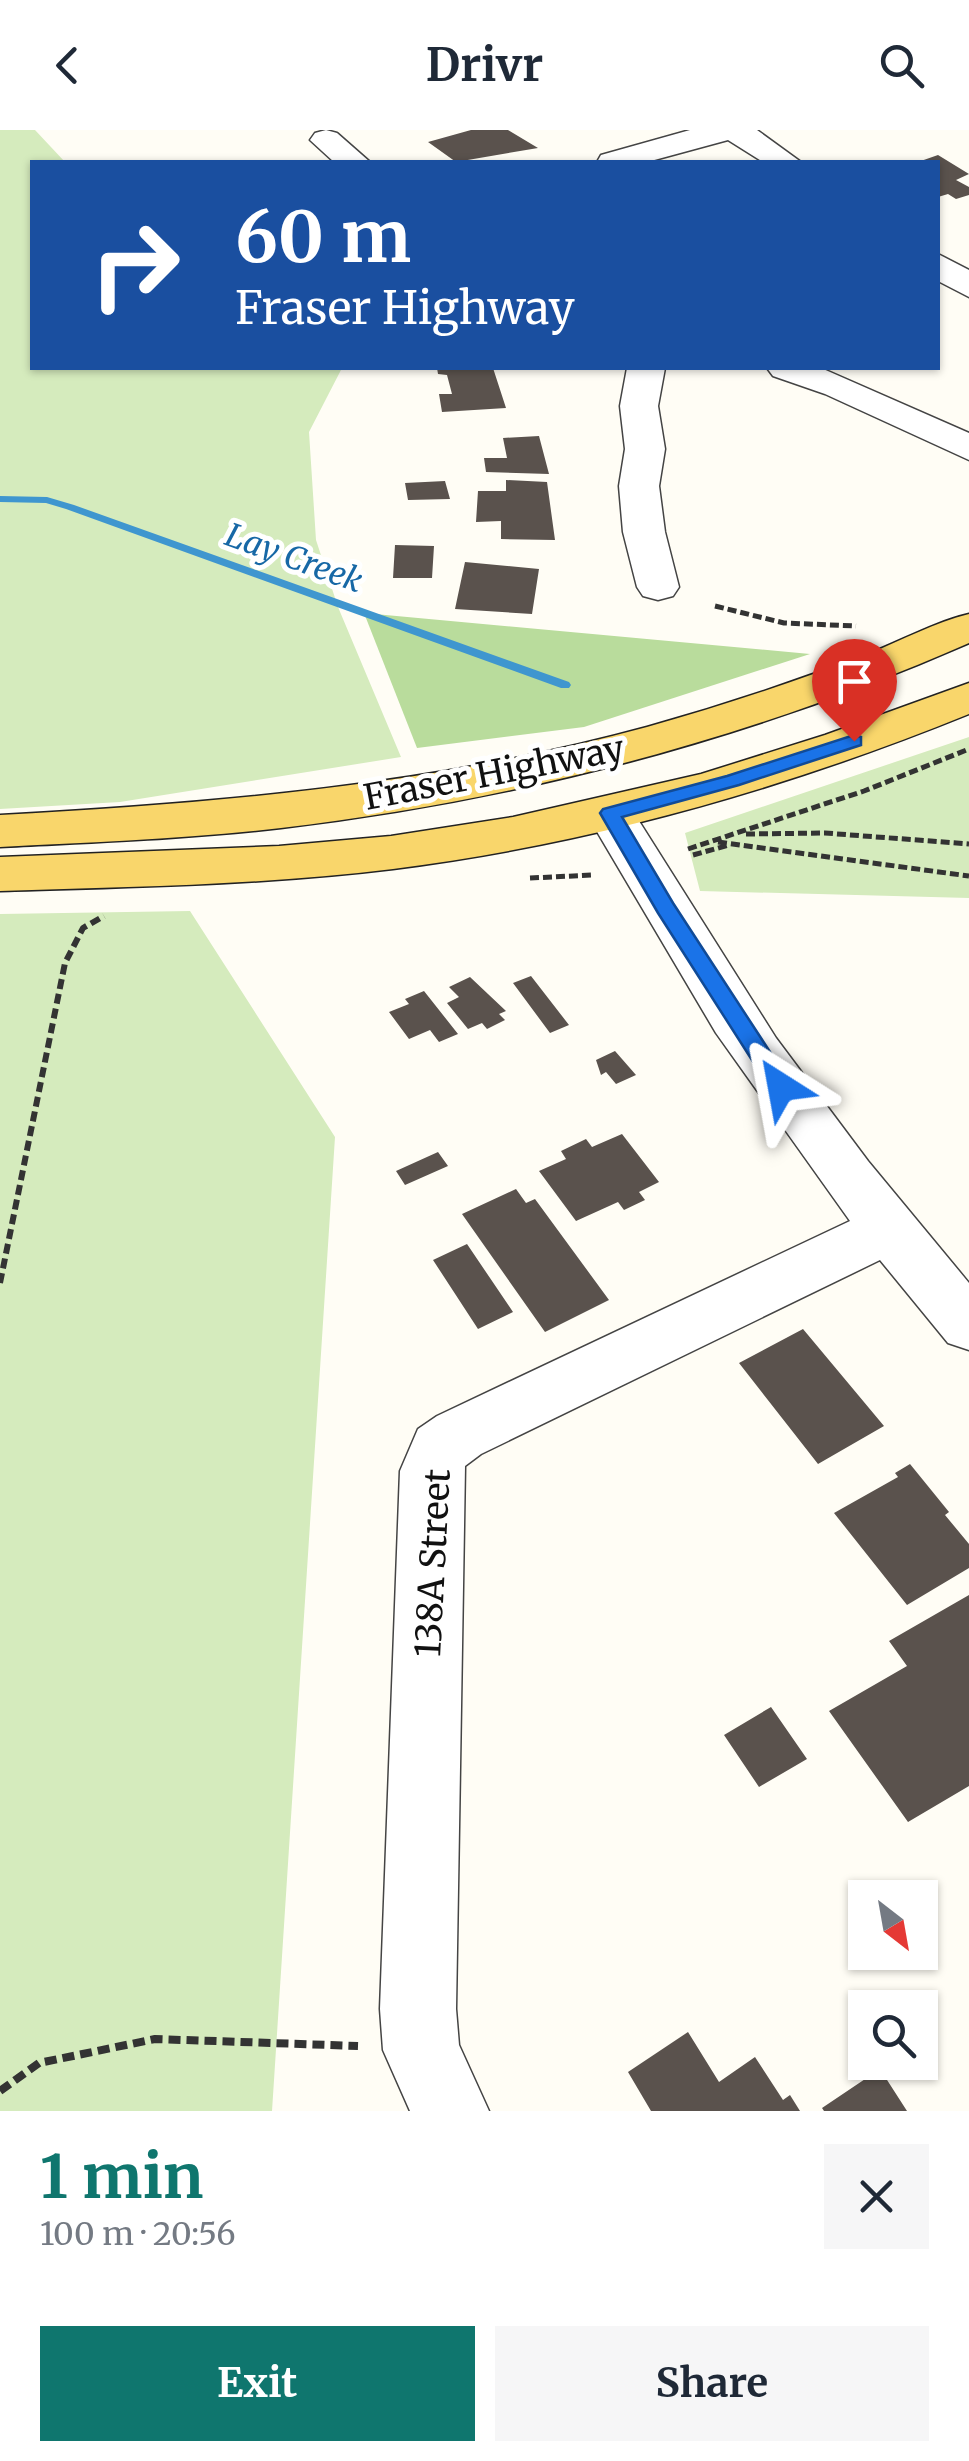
<!DOCTYPE html>
<meta charset="utf-8">
<style>
:root{--surface:#fff;--page:#f6f6f7;--text:#1f2937;--muted:#747a83;--accent:#0f766e}
body{margin:0;font-family:Merriweather,serif;background:var(--page);color:var(--text);height:100vh;display:flex;flex-direction:column;font-size:38px;white-space:nowrap}
*{box-sizing:border-box;margin:0}
p{font-size:32px;color:var(--muted)}
.icon{flex:none;width:55px;height:55px;fill:none;stroke:currentColor;stroke-width:2;stroke-linecap:round;stroke-linejoin:round}
.map{position:relative;height:1981px;overflow:hidden}
.details{display:flex;flex-direction:column;background:var(--surface);flex:1}
.details>*{flex:none}
.banner{position:absolute;left:30px;top:30px;width:910px;height:210px;border-radius:0px;box-shadow:0 2px 8px #0004;background:#1a4fa0;color:#fff;overflow:hidden}
.needle{width:65px;rotate:149deg}
.controls{position:absolute;left:848px;top:1750px;display:grid;gap:20px}
.controls a{display:grid;place-items:center;width:90px;height:90px;border-radius:0px;background:var(--surface);box-shadow:0 2px 8px #0004;font-size:50px}
.pin{position:absolute;display:grid;place-items:center;width:85px;height:85px;color:#fff;margin:-102px -42px;border-radius:50% 50% 50% 0;rotate:-45deg;box-shadow:0 0 10px #0007}
.pin .icon{rotate:45deg}
.me{position:absolute;width:110px;margin:-55px;rotate:326deg;stroke-linejoin:round;filter:drop-shadow(0 0 8px #0008)}
.turn{display:flex;align-items:center;gap:35px;height:210px;padding:0 40px;font-size:45px}
.turn .icon{width:130px;height:130px;stroke-width:2.5}
.turn b{display:block;font-size:70px;line-height:85px}
.round{display:grid;place-items:center;flex:none;width:105px;height:105px;border-radius:0px;background:var(--page)}
.head{display:flex;align-items:center;justify-content:space-between;height:170px;padding:0 40px}
h1{font-size:60px;font-weight:700;line-height:75px;color:var(--accent)}
.button{display:flex;gap:20px;margin-top:auto;padding:20px 40px}
.button a{flex:1;height:115px;border-radius:0px;background:var(--accent);color:#fff;font-size:40px;font-weight:700;line-height:115px;text-align:center}
.button a+a{background:var(--page);color:var(--text)}
header{display:flex;justify-content:space-between;align-items:center;height:130px;padding:0 40px;background:var(--surface);font-size:45px;font-weight:700}
.map>svg:first-child{display:block}
.green{fill:#d5ebbd}
.forest{fill:#b9dc9c}
.lines{fill:none;stroke-linecap:round;stroke-linejoin:round}
.stream{fill:#3f96cf;fill-rule:evenodd}
.building{fill:#5a524d}
.minor-casing{stroke:#444;stroke-width:3}
.major-casing{stroke:#222;stroke-width:3}
.path-far2{stroke:#333;stroke-width:5;stroke-dasharray:9 4;stroke-linecap:butt}
.path-far1{stroke:#333;stroke-width:6;stroke-dasharray:10 5;stroke-linecap:butt}
.path{stroke:#333;stroke-width:8;stroke-dasharray:12 6;stroke-linecap:butt}
.minor{fill:#fff;fill-rule:evenodd}
.major{fill:#f9d66b;fill-rule:evenodd}
.route{fill:#1a73e8;stroke:#114b97;stroke-width:2.5}
.labels{text-anchor:middle;dominant-baseline:central;stroke-width:10;stroke-linejoin:round;paint-order:stroke}
.far-water-label{font-size:32px;font-style:italic;fill:#1768a6;stroke:#fff}
.street-label{font-size:35px;fill:#111;stroke:#fff}
</style>
<header><svg class="icon" aria-label="back" viewBox="0 0 24 24"><path d="M15 5l-7 7 7 7"/></svg>Drivr<svg class="icon" aria-label="search" viewBox="0 0 24 24"><circle cx="10" cy="10" r="6"/><path d="M15 15l6 6"/></svg></header>
<div class="map">
<svg width="969" height="1981" viewBox="0 0 969 1981">
<rect width="100%" height="100%" fill="#fffdf5"/>
<!-- green -->
<path class="green" d="M0,0h35l30,32h-33v206h310l-33,64 7,108 22,67 63,150 -281,45 -120,7z
M969,607v161l-269,-7 -15,-58z
M190,781l145,226 -63,974h-272v-1197z"/>
<!-- forest -->
<path class="forest" d="M364,483l446,41 -226,73 -167,21z"/>
<g class="lines">
<!-- stream -->
<path class="stream" d="M0,366l47,1 27,8 495,177 2,3 -2,3h-8l-495,-179 -20,-6 -46,-1z"/>
</g>
<!-- building -->
<path class="building" d="M471,0h37l30,18 -82,14 -28,-20z
M938,25l31,19 -13,6 13,7v8l-13,4 -8,-5 -10,3v-35h-20z
M437,238h56l13,40 -64,4 -3,-18h13l-5,-19 -9,-1z
M539,306l10,38 -63,-2 -2,-14h23l-4,-20z
M506,350l41,2 8,58 -54,-1v-18l-25,1 2,-31h28z
M445,351l5,18 -42,1 -3,-17z
M395,415l39,1 -2,32h-39z
M465,432l74,7 -7,45 -77,-5z
M531,846l38,49 -19,8 -37,-50z
M470,847l36,34 -7,3 6,6 -18,9 -5,-6 -14,6 -21,-26 12,-6 -10,-10z
M424,861l34,43 -19,8 -9,-12 -21,9 -20,-27 20,-8 -4,-5z
M615,921l21,24 -20,9 -10,-12 -5,3 -5,-15z
M622,1004l37,48 -20,10 6,8 -21,10 -6,-8 -42,19 -37,-50 27,-12 -5,-8 25,-12 6,8z
M438,1022l10,14 -43,19 -9,-14z
M516,1059l10,14 9,-4 74,101 -64,32 -83,-118z
M467,1114l46,68 -35,17 -45,-69z
M803,1199l81,97 -66,38 -79,-101z
M910,1334l39,48 -4,3 24,29v24l-62,37 -73,-92 64,-36 -3,-4z
M969,1465v191l-61,36 -79,-111 78,-45 -18,-25z
M771,1577l36,52 -48,28 -35,-52z
M688,1902l31,50 36,-25 28,43 7,-5 10,16h-149l-23,-39z
M880,1939l27,42h-83l-2,-3z"/>
<g class="lines">
<!-- minor casing -->
<g class="minor-casing">
<path id="minor" d="M326,0l11,3 33,29h-36l-24,-22 5,-7z
M690,0h67l44,32h-38l-35,-22 -81,22h-50l4,-7z
M938,124l31,16v27l-31,-16z
M627,238h38l-7,38 7,43 -6,37 6,46 14,55 -6,9 -15,4 -15,-4 -6,-9 -14,-55 -4,-46 6,-37 -5,-43z
M767,238h54l148,65v27l-144,-66 -52,-18z
M610,667l17,5 149,236 92,123 101,122v67l-21,-7 -68,-83 -399,194 -16,12 -9,543 3,36 30,66h-79l-27,-61 -3,-41 20,-538 18,-42 19,-13 413,-195 -134,-188 -130,-220 7,-11z"/>
</g>
<!-- major casing -->
<g class="major-casing">
<path id="major" d="M969,484v29c-219,96 -451,157 -688,185 -93,11 -187,14 -281,19v-32c218,-12 435,-30 647,-88 75,-21 150,-46 223,-74 33,-13 65,-31 99,-39z
M969,553v31c-185,75 -378,130 -576,155 -130,16 -262,18 -393,22v-34l279,-11 112,-10 122,-19 188,-43 124,-39z"/>
</g>
<!-- path-far2 -->
<path class="path-far2" d="M715,476l69,17 72,3
M746,704l79,-1 144,11
M718,712l251,34
M688,719l176,-58 105,-42
M693,725l36,-10
M530,748l63,-3"/>
<!-- path-far1 -->
<path class="path-far1" d="M0,1153l65,-320 18,-35 21,-12"/>
<!-- path -->
<path class="path" d="M0,1961l39,-28 116,-24 203,7"/>
<!-- minor -->
<use href="#minor" class="minor"/>
<!-- major -->
<use href="#major" class="major"/>
</g>
<!-- route -->
<path class="route" d="M854,605l7,2v8l-122,40 -117,32 51,86 116,178 3,6 -11,9 -8,-3 -115,-180 -58,-100 3,-4 124,-33z"/>
<g class="labels">
<!-- far-water labels -->
<g class="far-water-label">
<text transform="translate(294 428) rotate(20)">Lay Creek</text>
</g>
<!-- street labels -->
<g class="street-label">
<text transform="translate(494 643) rotate(-11)">Fraser Highway</text>
<text transform="translate(433 1433) rotate(-87)">138A Street</text>
</g>
</g>
</svg>
<div class="controls">
<a><svg class="needle" viewBox="-14 -14 28 28"><path d="M0-13l5 13h-10z" fill="#e53935"/><path d="M0 13l5-13h-10z" fill="#747a83"/></svg></a>
<a><svg class="icon" aria-label="search" viewBox="0 0 24 24"><circle cx="10" cy="10" r="6"/><path d="M15 15l6 6"/></svg></a>
</div>
<div class="pin" style="left:854px;top:611px;background:#d93025"><svg class="icon" aria-label="arrive" viewBox="0 0 24 24"><path d="M6 21V4h12l-3 4 3 4H6"/></svg></div>
<svg class="me" style="left:781px;top:957px" viewBox="-20 -20 40 40"><path d="M0-17L14 15 0 8-14 15z" fill="#1a73e8" stroke="#fff" stroke-width="4"/></svg>
<div class="banner">
<div class="turn"><svg class="icon" aria-label="right" viewBox="0 0 24 24"><path d="M7 20v-9h11M14 6l5 5-5 5"/></svg><div><b>60 m</b>Fraser Highway</div></div>
</div>
</div>
<section class="details">
<div class="head"><div><h1>1 min</h1><p>100 m · 20:56</p></div><a class="round"><svg class="icon" aria-label="close" viewBox="0 0 24 24"><path d="M6 6l12 12M18 6L6 18"/></svg></a></div>
<div class="button"><a>Exit</a><a>Share</a></div>
</section>
